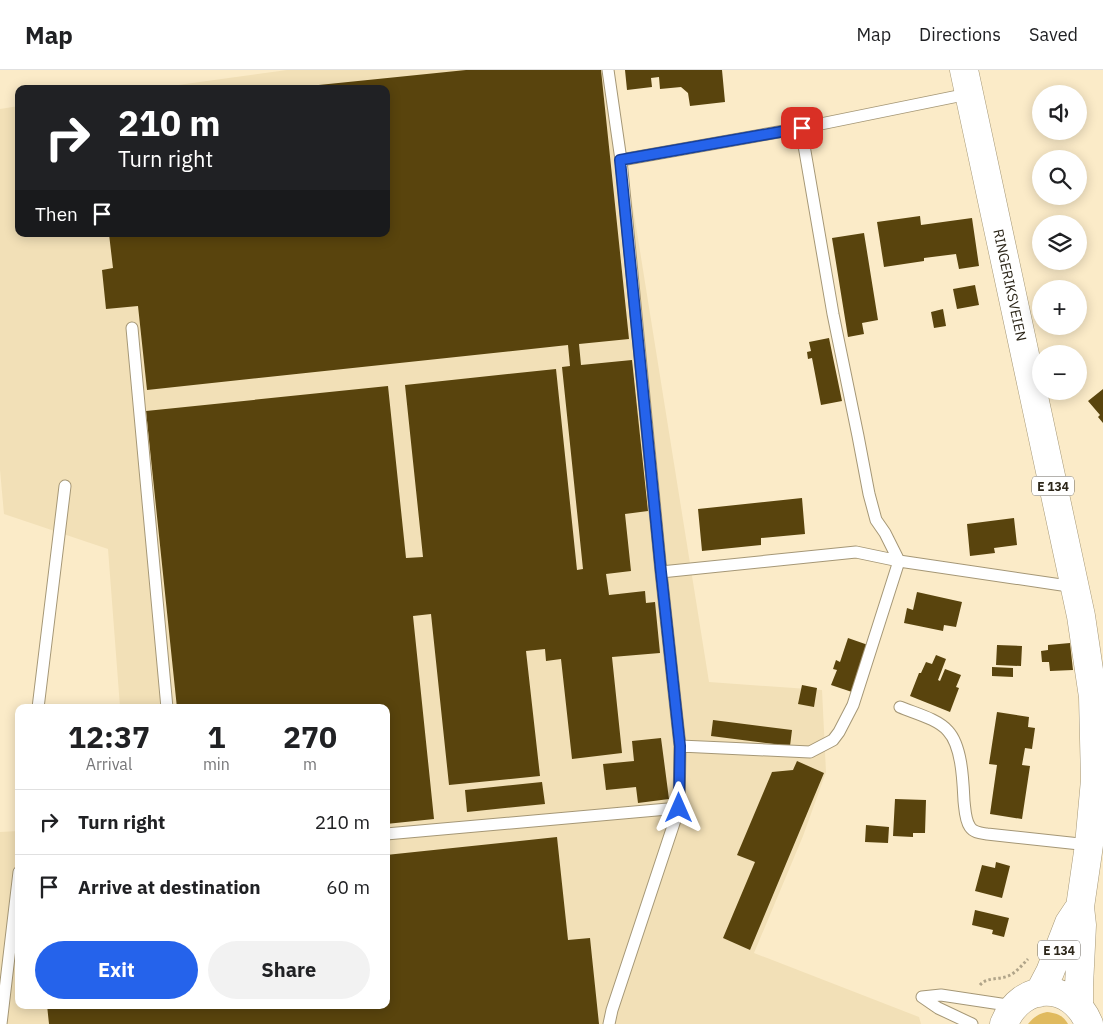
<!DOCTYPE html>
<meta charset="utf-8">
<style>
:root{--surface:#fff;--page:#f2f2f2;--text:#202124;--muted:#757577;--line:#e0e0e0;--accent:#2563eb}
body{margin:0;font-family:"IBM Plex Sans",sans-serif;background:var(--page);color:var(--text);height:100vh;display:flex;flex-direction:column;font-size:19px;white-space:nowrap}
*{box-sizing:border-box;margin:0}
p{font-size:16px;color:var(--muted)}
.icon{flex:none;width:28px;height:28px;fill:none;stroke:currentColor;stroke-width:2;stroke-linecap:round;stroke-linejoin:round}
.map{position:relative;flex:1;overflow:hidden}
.side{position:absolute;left:15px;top:634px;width:375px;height:305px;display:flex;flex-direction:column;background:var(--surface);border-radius:10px;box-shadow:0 2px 12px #0003}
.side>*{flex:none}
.top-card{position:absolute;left:15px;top:15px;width:375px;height:152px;border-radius:10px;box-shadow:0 2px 12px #0003;background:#202124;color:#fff;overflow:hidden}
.controls{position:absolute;left:1032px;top:15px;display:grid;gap:10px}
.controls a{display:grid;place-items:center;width:55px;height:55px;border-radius:50%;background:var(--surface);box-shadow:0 2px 12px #0003;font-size:25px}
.pin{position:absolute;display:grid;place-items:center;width:42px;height:42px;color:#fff;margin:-21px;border-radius:10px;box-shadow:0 2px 8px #0006}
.me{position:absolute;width:55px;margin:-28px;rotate:0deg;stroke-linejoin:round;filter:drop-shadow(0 0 4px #0008)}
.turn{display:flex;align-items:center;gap:18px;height:105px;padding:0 20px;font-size:22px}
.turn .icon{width:65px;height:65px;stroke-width:2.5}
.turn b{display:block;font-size:35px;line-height:42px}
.then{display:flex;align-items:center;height:48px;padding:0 20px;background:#0003;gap:10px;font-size:19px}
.eta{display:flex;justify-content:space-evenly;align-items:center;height:85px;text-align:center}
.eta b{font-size:30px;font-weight:700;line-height:35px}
.cta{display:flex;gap:10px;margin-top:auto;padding:10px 20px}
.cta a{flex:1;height:58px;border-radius:30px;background:var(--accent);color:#fff;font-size:20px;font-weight:700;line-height:58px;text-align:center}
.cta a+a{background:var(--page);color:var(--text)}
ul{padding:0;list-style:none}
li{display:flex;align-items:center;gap:15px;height:65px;padding:0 20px;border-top:1px solid var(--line)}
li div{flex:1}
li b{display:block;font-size:19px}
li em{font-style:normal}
header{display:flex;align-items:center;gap:30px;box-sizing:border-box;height:70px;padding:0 25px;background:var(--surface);border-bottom:1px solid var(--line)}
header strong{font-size:24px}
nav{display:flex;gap:28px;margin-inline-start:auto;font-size:18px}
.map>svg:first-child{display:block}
.built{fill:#f2e0b7}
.green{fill:#e0ba5f}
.building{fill:#59440d}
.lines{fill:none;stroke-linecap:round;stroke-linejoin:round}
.lane-casing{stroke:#a59776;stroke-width:13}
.highway-casing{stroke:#a59776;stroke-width:29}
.path{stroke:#b0a489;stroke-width:3;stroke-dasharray:2.5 2.5;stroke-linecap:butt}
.lane{stroke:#fff;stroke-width:11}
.highway{stroke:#fff;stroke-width:28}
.route-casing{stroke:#184099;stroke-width:12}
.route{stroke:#2563eb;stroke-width:9}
.labels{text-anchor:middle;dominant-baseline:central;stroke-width:5;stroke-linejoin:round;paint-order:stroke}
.shield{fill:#fff;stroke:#6b675e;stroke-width:1}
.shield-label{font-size:12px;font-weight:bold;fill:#2c2619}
.street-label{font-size:14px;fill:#2c2619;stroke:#fff}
</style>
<header>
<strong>Map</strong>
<nav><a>Map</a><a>Directions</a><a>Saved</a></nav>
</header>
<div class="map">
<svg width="1103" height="954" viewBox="0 0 1103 954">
<rect width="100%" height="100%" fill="#fbebc8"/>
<!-- built -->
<path class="built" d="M287,0h324l98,612 113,8 4,82 -23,64 -49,117 165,64 2,7h-921v-192l19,-1v174h367v-297l-266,-1 -12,-158 -104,-35 -4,-44v-361l19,-3v128h367v-145h-237z"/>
<!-- green -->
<path class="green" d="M1047,942c9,1 16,3 21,12h-40c6,-7 10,-10 19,-12z"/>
<!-- building -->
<path class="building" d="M466,0h135l28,269 -50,5 2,21 51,-5 16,151 -23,3 6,57 -25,3 3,21 36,-4 1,12 9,-1 5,51 -48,4 10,96 -50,6 -11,-100 -15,2 -1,-12 -19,2 14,125 -91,9 -18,-171 -18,2 21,203 -48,5v-116h-209l-31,-297 242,-25 18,172 17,-1 -18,-172 151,-16 21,201 6,-1 -21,-202 8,-1 -2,-21 -421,45 -9,-84 -32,3 -4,-39 11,-2 -4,-34h277v-145h-86l-1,-2z
M625,0h97l3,32 -35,4 -2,-13 -7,-6 -21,2 -1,-12 -8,1 1,9 -25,3z
M920,146l1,9 51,-7 7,48 -20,3 -3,-15 -32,4v3l-40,6 -7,-45z
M864,163l14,87 -16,3 2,11 -16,3 -16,-99z
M975,215l4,20 -22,4 -4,-20z
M943,239l3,17 -12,2 -3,-16z
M829,268l13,63 -21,4 -9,-47 -4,1 -1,-7 4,-1 -2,-9z
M1103,319v34l-5,-6 2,-2 -12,-14z
M802,428l3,36 -44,4v7l-59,6 -4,-42z
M1014,448l3,27 -23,3 1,5 -25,3 -3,-32z
M917,522l45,10 -6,25 -12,-2 -1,6 -39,-8 3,-15 6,2z
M848,568l20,7 -16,47 -21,-7 6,-15 -4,-1 3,-9 4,2z
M1070,573l3,27 -23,1 -1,-9h-7l-1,-11 7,-1v-5z
M997,575l25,1 -1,20 -25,-1z
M936,585l10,4 -8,21 2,1 5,-12 16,6 -5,12 3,1 -9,24 -40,-16 9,-23h2l5,-11 6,2z
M992,597l21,1v9l-21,-1z
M802,615l15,3 -3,19 -16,-3z
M997,642l32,5 -1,10 7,1 -3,21 -7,-1 -3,17 8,1 -8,53 -32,-5 7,-49 -8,-1z
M713,650l79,10 -2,16 -79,-10z
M661,668l8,61 -31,4 -2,-16 -30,3 -3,-26 31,-3 -2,-20z
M797,691l27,12 -74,177 -27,-12 32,-76 -18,-7 35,-83 21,-2z
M542,712l3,22 -78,8 -2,-22z
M895,729l31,1 -1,33h-12v4l-20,-1z
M866,755l23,2 -1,16 -23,-1z
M557,767l11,103 22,-2 9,86h-550l-2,-19h339v-150z
M996,792l14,4 -8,32 -27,-7 7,-26 13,3z
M975,840l34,8 -5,19 -12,-3 1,-4 -21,-5z"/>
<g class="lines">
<!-- lane casing -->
<g class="lane-casing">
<path id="lane" d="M608,0l13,90 40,412 19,174 -1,62 -67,202 -3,14
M621,90l180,-32 167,-34
M132,258l35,380
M661,502l195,-20 43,9 176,26
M900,637c14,6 38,12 48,24 14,15 15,50 16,70 1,8 1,19 6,26 4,6 11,6 17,7l102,11
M38,638l27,-222
M680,676l130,6 23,-12 6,-8 14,-27 46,-144 -14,-28 -9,-13 -7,-26 -11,-58 -25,-122 -32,-186
M386,764l293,-26
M922,927l19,-2 73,11
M922,927l16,11 34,16
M1,954l18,-152"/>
</g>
<!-- highway casing -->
<g class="highway-casing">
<path id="highway" d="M964,0l117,546 12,81 2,83 -6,65 -9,62 2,18 -3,61v20
M1039,923l11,-21 19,-49 8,-12
M1004,954c17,-43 68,-43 85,0"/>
</g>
<!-- path -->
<path class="path" d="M980,915c7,-8 18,-5 28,-9 8,-3 14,-11 20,-17"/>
<!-- lane -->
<use href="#lane" class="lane"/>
<!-- highway -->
<use href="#highway" class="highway"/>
</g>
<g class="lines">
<!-- route casing -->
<g class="route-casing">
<path id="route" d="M679,738l1,-62 -19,-174 -41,-412 182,-32"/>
</g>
<!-- route -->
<use href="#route" class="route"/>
</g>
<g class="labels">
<!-- shield labels -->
<g class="shield">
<rect x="1032" y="406.5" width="42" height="19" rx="4"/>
<rect x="1038" y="870.5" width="42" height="19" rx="4"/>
</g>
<g class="shield-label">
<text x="1053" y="416">E 134</text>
<text x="1059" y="880">E 134</text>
</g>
<!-- street labels -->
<g class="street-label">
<text transform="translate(1010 215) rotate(78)">RINGERIKSVEIEN</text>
</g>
</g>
</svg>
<div class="controls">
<a><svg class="icon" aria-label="sound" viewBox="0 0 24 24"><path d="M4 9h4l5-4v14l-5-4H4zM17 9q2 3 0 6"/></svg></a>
<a><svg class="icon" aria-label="search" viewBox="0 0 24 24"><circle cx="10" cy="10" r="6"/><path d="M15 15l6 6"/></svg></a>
<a><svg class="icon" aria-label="layers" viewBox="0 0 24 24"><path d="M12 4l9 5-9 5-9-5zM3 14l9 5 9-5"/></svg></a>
<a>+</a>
<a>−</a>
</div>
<div class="pin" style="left:802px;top:58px;background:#d93025"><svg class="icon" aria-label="arrive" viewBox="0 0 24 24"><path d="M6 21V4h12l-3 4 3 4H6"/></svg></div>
<svg class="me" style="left:679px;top:738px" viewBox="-20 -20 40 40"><path d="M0-17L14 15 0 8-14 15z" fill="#2563eb" stroke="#fff" stroke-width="4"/></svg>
<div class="top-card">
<div class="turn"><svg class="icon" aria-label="right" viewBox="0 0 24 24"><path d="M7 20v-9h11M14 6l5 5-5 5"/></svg><div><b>210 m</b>Turn right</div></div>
<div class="then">Then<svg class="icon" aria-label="arrive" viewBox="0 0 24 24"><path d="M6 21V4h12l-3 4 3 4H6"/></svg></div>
</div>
<section class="side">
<div class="eta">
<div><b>12:37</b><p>Arrival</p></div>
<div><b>1</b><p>min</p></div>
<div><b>270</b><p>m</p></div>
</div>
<ul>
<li><svg class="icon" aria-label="right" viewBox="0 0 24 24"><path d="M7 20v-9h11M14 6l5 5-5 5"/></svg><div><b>Turn right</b></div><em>210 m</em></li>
<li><svg class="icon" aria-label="arrive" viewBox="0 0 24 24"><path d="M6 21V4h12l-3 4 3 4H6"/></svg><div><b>Arrive at destination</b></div><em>60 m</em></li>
</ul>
<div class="cta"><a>Exit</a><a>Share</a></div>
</section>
</div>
